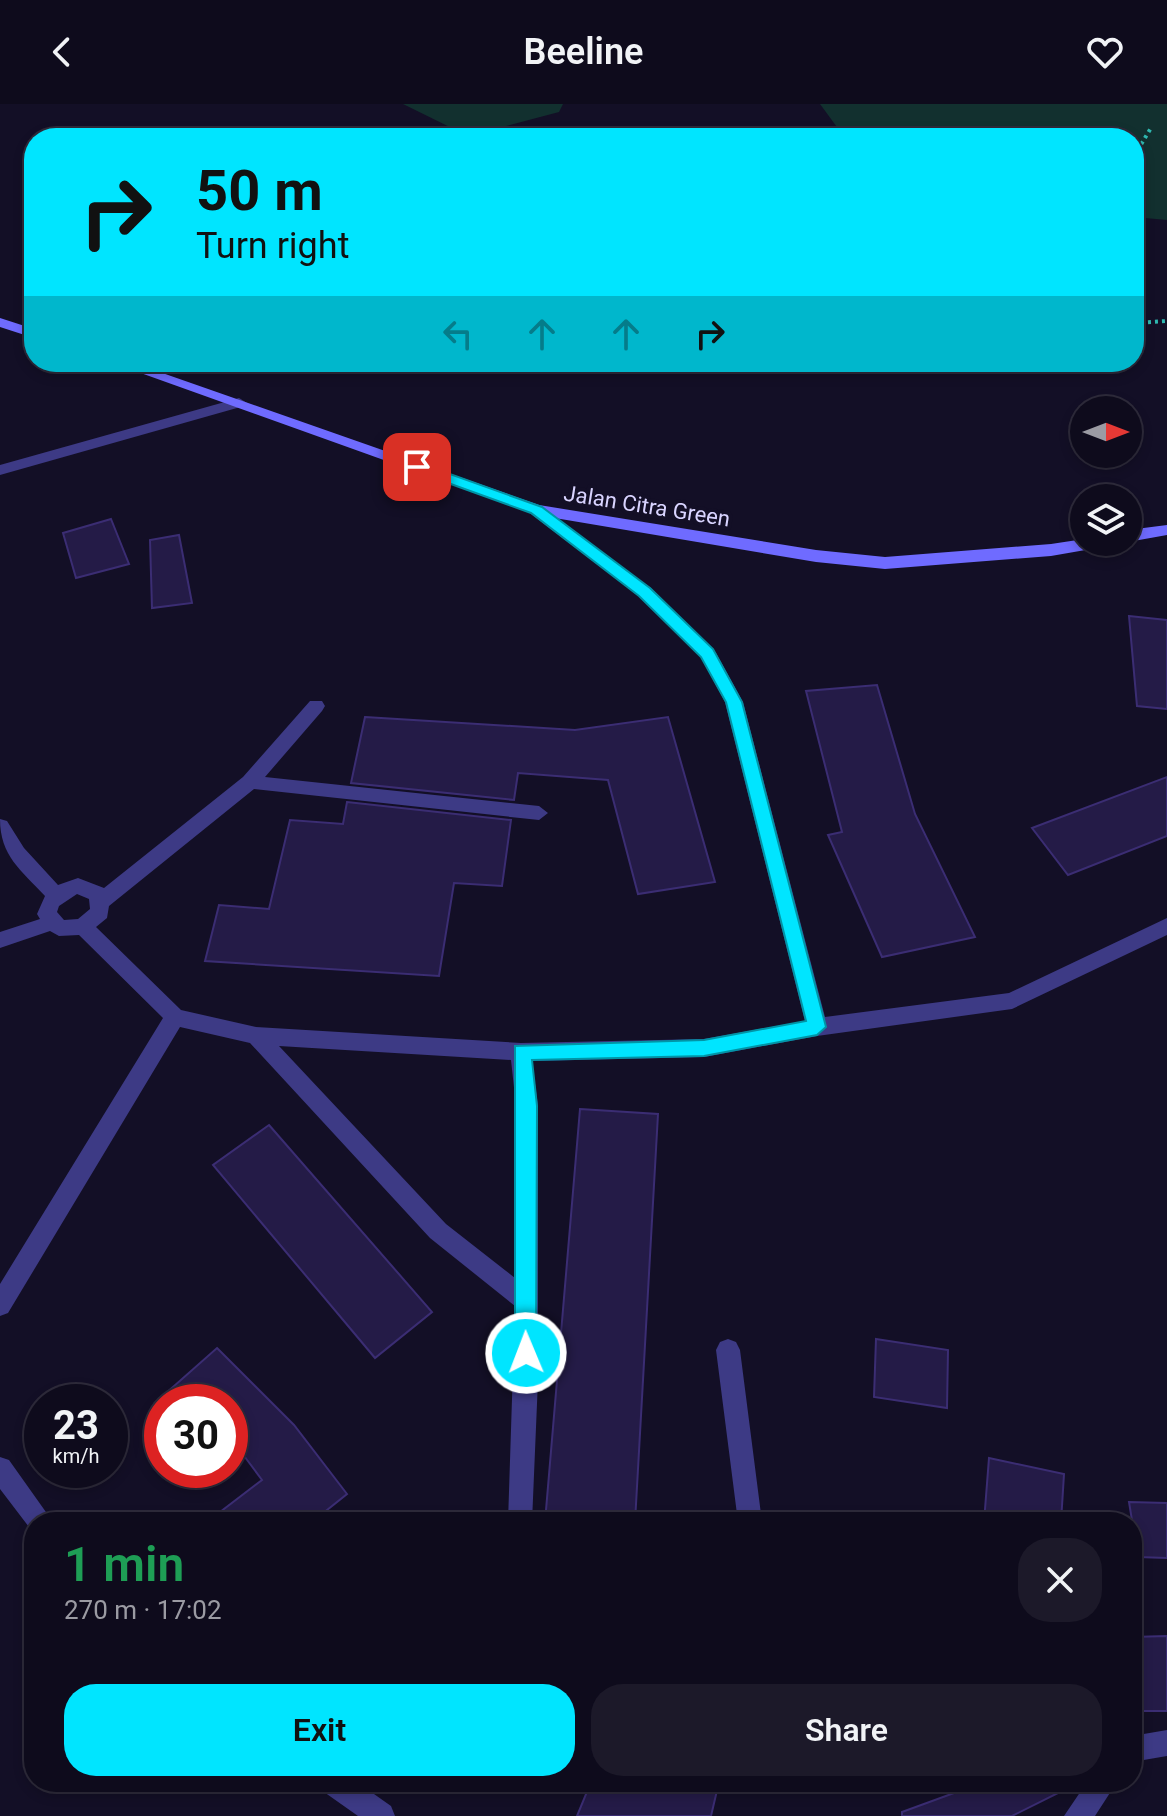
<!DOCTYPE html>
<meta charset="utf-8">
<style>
:root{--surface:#0e0b1c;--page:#1c1929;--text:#f1f3f6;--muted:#9b9ba3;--line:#2e2b3b;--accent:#00e5ff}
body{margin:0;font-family:Roboto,sans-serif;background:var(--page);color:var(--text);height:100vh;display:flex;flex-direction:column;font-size:30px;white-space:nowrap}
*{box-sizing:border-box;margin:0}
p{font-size:26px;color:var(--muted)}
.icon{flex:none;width:44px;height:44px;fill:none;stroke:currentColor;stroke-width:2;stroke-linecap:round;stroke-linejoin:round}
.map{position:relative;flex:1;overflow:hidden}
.details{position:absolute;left:24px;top:1408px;width:1118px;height:280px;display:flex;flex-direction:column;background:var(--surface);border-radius:32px;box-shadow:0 4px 12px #0003,0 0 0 2px var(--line)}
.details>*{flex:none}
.guide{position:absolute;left:24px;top:24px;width:1120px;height:244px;border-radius:32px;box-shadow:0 4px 12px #0003,0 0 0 2px var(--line);background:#00e5ff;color:#111;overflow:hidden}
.needle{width:52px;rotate:90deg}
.fabs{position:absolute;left:1070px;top:292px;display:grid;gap:16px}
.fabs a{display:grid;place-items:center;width:72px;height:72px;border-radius:50%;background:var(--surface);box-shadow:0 4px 12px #0003,0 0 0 2px var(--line);font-size:40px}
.speed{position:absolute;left:24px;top:1280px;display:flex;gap:16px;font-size:40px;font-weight:700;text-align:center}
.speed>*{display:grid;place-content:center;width:104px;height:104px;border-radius:50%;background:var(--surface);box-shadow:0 4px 12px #0003,0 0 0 2px var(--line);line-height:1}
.speed small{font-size:20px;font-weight:400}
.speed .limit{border:12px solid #d22;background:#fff;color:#111}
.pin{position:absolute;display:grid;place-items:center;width:68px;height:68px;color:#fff;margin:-34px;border-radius:16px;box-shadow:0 4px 12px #0006}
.me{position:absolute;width:88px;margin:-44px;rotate:359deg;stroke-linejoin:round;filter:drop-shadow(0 0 6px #0008)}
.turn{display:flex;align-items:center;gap:28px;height:168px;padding:0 40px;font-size:36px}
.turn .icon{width:104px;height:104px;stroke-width:2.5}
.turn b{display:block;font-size:56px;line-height:68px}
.lanes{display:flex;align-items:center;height:76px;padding:0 40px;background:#0003;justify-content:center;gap:40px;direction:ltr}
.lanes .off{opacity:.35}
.round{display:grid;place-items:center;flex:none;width:84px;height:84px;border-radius:32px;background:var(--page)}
.head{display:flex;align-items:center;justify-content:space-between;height:136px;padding:0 40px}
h1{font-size:48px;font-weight:600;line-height:60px;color:#1e9e55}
.button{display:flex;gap:16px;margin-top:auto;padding:16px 40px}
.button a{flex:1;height:92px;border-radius:32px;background:var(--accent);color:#111;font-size:32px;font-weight:600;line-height:92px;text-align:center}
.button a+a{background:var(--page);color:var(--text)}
header{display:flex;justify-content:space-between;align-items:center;height:104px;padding:0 40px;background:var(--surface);font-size:36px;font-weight:600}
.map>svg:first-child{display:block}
.green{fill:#12302f}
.building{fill:#241b47;stroke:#3b2d73;stroke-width:2}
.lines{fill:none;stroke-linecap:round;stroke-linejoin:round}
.path{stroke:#2fb8b0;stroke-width:4;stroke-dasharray:3 4;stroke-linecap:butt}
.lane{fill:#3d3a85;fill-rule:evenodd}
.street{fill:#3d3a85;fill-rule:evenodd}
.secondary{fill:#6f6bff;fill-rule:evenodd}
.route{fill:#00e5ff;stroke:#0095a6;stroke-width:2}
.labels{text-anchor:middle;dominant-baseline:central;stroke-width:8;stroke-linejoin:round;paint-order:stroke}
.street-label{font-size:22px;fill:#d9d4ff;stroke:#130f26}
</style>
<header><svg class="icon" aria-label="back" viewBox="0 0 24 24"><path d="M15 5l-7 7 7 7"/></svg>Beeline<svg class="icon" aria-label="heart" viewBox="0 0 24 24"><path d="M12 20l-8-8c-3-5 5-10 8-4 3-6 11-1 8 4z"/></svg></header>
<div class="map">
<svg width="1167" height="1712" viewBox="0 0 1167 1712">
<rect width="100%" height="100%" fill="#130f26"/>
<!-- green -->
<path class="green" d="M403,0h160l-4,8 -91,24z
M820,0h347v116l-33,-3v-79h-289z"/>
<!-- building -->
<path class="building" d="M111,415l18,45 -53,14 -13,-45z
M179,431l13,68 -40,5 -2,-68z
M1129,512l38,4v89l-30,-3z
M877,581l38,129 60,123 -93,20 -54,-122 14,-3 -36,-141z
M365,613l210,13 93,-13 47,165 -77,12 -30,-114 -90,-7 -4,27 -163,-17z
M1167,673v59l-99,39 -36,-47z
M347,698l164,18 -9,66 -48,-3 -15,93 -234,-15 14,-56 50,4 21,-89 53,4z
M580,1005l78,5 -23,408h-90z
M269,1021l163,187 -57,46 -162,-193z
M876,1235l72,11 -1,58 -73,-11z
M217,1244l77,77 53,69 -35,28h-105l55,-42 -32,-43v-35h-74z
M989,1354l75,16 -3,48h-77z
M1129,1398l38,1v55l-29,-1z
M1167,1532v75h-35v-74z
M591,1678h128l-8,34h-134z
M984,1678h96l-68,34h-110v-4z"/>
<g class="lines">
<!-- path -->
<path class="path" d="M1134,52l17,-28
M1134,219l33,-2"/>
<!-- lane -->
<path class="lane" d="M239,294l8,5 -3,3 -244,69v-10z"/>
<!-- street -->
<path class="street" d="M537,401l114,83 65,65 27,49 82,315 184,-24 158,-75v17l-155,74 -195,27 -113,21 -172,4 6,45v274l-6,142h-24l7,-216 -85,-68 -180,-195 -70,-16 -172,286 -8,3v-32l163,-266 -84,-83 -20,1 -9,-5 -50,17v-16l40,-13 -3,-5 8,-18c-24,-26 -45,-40 -45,-77l7,2 17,27 34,37 20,-7 26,10 139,-111 67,-76h12l3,5 -3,5 -57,66 274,29 9,7 -9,7 -285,-31 -145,117 -2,12 -11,9 85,83 75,17 265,16 183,-4 101,-18 -80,-319 -24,-45 -62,-61 -108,-82 -2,-4zM77,790l12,5 1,10 -12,10 -14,1 -7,-8 2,-6zM279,942l232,14 5,46 -1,172 -69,-54z
M728,1235l8,3 4,8 22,172h-24l-22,-172 4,-8z
M0,1353l9,3 44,62h-19l-2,9 -32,-42z
M1167,1626v26l-35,6v-26z
M321,1678h36l34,24 4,10h-37l-34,-24z
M1087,1678h30l-22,34h-31z"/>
<!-- secondary -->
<path class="secondary" d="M0,214l34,11v9l-34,-11z
M110,258h21l408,143 277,45 69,7 166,-13 33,-5v3h21l-8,6 -46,8 -166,13 -69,-7 -279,-47z
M1167,421v10l-39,7v-12z"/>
</g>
<!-- route -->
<path class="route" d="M412,360h10l120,43 108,81 63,61 29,53 84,325 -9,8 -113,21 -172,4 5,46 -1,247 -3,8 -7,3 -8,-3 -3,-8v-307l189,-6 102,-19 -80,-319 -25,-45 -62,-61 -108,-83 -119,-43z"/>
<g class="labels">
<!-- street labels -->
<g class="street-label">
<text transform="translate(647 402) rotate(9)">Jalan Citra Green</text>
</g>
</g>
</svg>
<div class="fabs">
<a><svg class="needle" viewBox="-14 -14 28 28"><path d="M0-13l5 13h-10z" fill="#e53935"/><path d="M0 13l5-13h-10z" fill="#9b9ba3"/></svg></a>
<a><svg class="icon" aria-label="layers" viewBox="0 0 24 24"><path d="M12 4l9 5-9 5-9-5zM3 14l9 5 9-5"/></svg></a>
</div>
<div class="speed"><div>23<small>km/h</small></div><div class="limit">30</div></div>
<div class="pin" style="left:417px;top:363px;background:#d93025"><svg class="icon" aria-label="arrive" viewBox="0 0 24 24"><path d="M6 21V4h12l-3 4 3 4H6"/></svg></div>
<svg class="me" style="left:526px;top:1249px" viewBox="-20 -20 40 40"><circle r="17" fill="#00e5ff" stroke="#fff" stroke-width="3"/><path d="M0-11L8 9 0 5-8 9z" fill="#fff"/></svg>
<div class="guide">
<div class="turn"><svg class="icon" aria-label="right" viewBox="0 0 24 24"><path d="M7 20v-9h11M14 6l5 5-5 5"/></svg><div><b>50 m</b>Turn right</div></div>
<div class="lanes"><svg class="icon off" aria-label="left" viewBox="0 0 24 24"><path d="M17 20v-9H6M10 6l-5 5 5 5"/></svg><svg class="icon off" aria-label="ahead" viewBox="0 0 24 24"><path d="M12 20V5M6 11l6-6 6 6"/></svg><svg class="icon off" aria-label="ahead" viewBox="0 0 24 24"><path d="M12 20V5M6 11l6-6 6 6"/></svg><svg class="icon" aria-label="right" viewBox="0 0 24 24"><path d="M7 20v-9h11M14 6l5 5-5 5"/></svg></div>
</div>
<section class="details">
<div class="head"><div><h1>1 min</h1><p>270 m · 17:02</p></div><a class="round"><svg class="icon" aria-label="close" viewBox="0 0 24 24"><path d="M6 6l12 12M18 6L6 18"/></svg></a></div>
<div class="button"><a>Exit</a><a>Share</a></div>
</section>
</div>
